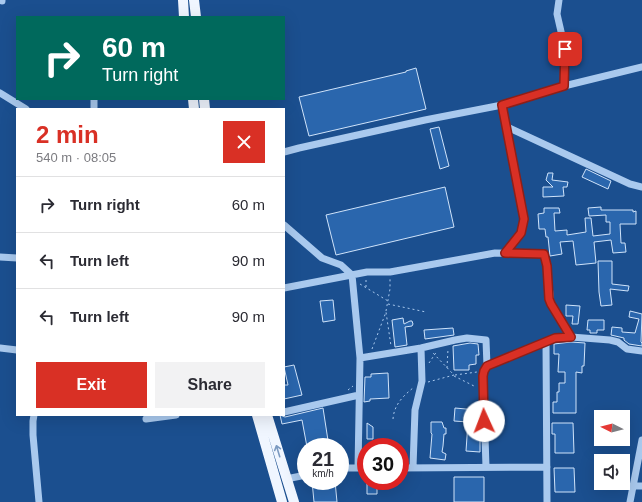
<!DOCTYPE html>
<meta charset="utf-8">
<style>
:root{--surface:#fff;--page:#f2f2f3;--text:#2b2b33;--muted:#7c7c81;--line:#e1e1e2;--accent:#d93025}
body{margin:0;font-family:Arial,sans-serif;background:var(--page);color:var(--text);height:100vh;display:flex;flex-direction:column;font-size:15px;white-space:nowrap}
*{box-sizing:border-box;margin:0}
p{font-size:13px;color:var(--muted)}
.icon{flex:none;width:22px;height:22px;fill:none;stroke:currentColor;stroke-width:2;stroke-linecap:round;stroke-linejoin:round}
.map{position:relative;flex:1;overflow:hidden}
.panel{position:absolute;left:16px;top:108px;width:269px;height:308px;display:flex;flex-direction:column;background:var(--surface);border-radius:0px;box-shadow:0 4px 16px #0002}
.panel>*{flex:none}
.banner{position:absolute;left:16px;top:16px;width:269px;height:84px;border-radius:0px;box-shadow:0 4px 16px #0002;background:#00695c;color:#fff;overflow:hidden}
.needle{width:26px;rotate:276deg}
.buttons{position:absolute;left:594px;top:410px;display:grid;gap:8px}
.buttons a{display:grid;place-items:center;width:36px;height:36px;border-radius:0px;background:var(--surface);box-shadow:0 4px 16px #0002;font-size:20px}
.speed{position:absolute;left:297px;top:438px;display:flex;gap:8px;font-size:20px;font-weight:700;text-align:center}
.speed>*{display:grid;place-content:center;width:52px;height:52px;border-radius:50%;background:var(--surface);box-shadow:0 4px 16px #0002;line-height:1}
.speed small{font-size:10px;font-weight:400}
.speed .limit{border:6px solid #d22;background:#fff;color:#111}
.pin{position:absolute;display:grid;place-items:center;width:34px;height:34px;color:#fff;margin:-17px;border-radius:8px;box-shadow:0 2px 6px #0006}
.me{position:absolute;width:44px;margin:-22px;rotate:358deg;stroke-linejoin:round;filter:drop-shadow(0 0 3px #0008)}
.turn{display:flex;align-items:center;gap:14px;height:84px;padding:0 20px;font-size:18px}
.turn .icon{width:52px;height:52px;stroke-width:2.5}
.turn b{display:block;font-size:28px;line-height:34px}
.round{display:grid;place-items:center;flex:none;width:42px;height:42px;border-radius:0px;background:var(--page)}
.head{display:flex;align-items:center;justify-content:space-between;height:68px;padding:0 20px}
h1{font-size:24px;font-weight:700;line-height:30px;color:var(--accent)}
.action{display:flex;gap:8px;margin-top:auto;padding:8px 20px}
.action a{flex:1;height:46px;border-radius:0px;background:var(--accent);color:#fff;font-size:16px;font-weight:700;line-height:46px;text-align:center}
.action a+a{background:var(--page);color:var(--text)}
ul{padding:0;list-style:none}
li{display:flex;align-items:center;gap:12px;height:56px;padding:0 20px;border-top:1px solid var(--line)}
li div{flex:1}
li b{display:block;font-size:15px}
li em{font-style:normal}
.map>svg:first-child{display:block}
.building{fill:#2a66ad;stroke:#cfe3fa}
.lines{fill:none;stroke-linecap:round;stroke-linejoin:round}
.path{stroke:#a9c9ee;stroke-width:1;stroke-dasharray:2 3;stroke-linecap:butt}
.minor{stroke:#a9c9ee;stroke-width:7}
.major{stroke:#f0f6ff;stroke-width:10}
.oneway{stroke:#7b9ac1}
.route-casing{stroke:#8d1f18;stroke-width:10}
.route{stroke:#d93025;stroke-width:7}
</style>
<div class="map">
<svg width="642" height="502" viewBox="0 0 642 502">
<rect width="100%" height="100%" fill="#1b4f8f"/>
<!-- building -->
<path class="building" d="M416,68l10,41 -117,27 -10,-39 107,-25v-1z
M439,127l10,39 -9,3 -10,-40z
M586,169l25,12 -3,8 -26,-12z
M548,173h5l-1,7 16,2 -1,5h-4l1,9 -21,1v-10h10l-7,-7z
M445,187l9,40 -118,28 -10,-40z
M601,207v3h32v2l3,-1v13h-16l1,19h4l1,9 -13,1 -2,-13 -17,2 2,21 -20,2 -3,-24 -13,1 2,12 -12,2 -2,-19h-2l-1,-8h-6l-1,-15 6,-1v-5h15l1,5h-6l1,18 12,-1v5l19,-3 -1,-14h6l2,18 17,-2v-12h-4v-7l-17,1 -1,-8z
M598,261h14v23l17,2 -1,5 -18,-2 2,16 -11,1 -2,-14z
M333,300l2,20 -12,2 -3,-21z
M566,305l14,1 -2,18h-6l1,-8h-7z
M630,311l12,3 -1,28 1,1v3l-13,-2 -5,-4v-2l-13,-3 1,-8 10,1v4l13,1 4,-14 -10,-2z
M403,318l1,6 6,-3h2l1,3 -1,2 -7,1 2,18 -12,2 -3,-27z
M588,320h16v10h-7v3h-7v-3h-3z
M453,328l1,7 -29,4 -1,-9z
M571,342l14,1 -1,23h-2v7l-6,-1v41h-23v-11h4v-10h2v-9h6v-11h-7l1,-18h-5v-10z
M470,343l8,1 1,11h-3v9l-7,1v5h-15l-1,-24z
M294,365l8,30 -18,4v-14h4l-4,-18z
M388,373l1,25 -19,1v2l-6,1 1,-25h6v-3z
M323,408l6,39h-22l-5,-27 -20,4 -2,-9 5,2z
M455,408l22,2 -1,16h2l-1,5 3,1v20l-14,-1 2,-29 -14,-1z
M431,422h11l2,6h2v6h-2l-1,12 -1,6 4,2 -1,6 -15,-2 2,-24 -1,-1z
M367,423l6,4v12h-6z
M552,423h21l1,30h-19v-19h-3z
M554,468h20l1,24h-20z
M454,477h30v25h-30z
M312,481h23l2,21h-23z
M367,481h10v13h-10z"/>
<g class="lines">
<!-- path -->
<path class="path" d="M360,284l28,17
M366,287v-7
M388,304l38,8
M386,311l4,-22v-10
M372,349l14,-37 5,34
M429,363l8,-12
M447,368l1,-19
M455,375l22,-3
M454,376l22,11
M428,382l26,-7 -21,-22
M348,390l5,-4
M393,419c1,-14 10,-23 20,-31"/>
<!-- minor -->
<path class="minor" d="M559,0l-2,14 8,35 -1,37
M2,1v-1
M0,93l26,16
M94,99v10
M502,105l5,22 123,57 12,3
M284,152l15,-4 126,-28 77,-15 62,-19 78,-19
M284,225l38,33 19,7 11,10 8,83 -2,110
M505,253l16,-20 3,-14 -17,-92
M0,257l17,1
M284,288l83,-16h23l105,-19 49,1 3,12 4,38 20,33
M546,342l1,160
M0,348l17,2
M360,358l61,-10 34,-8 12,-2 19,2 1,26
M284,412l75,-17
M34,415l-1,6v14l6,67
M146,419l30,-4
M413,467l2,-57 7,-29 -1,-33
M486,467l-3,-91 1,-5 3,-5 68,-28 16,-1 39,3 8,2 9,7 15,2
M340,468h26
M400,468l147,-1
M286,479l20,-4
M633,486h9
M630,502l12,-62"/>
<!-- major -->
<path class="major" d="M183,0l1,17
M194,0l2,17
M193,99l1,10
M204,99l1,10
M257,415l25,87
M267,415l27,87"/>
</g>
<!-- one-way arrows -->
<defs><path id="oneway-shaft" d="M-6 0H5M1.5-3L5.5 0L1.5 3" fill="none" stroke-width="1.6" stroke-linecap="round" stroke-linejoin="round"/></defs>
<use class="oneway" href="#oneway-shaft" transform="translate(278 451) rotate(-107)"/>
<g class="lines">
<!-- route casing -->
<g class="route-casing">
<path id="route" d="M484,421l-1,-45 1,-5 3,-5 68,-28 16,-1 -20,-33 -2,-5 -2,-33 -3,-12 -39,-1 16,-20 3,-14 -22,-114 62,-19 1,-37"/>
</g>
<!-- route -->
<use href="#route" class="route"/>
</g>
</svg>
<div class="buttons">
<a><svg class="needle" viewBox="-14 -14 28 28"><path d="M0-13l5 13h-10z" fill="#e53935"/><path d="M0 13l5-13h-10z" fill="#7c7c81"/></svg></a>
<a><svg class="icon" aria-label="sound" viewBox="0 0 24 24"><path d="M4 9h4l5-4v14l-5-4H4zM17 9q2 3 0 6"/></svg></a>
</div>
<div class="speed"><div>21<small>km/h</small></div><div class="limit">30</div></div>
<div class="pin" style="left:565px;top:49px;background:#d93025"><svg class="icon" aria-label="arrive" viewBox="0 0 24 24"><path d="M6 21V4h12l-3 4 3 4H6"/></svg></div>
<svg class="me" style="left:484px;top:421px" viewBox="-20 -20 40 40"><circle r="19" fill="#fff"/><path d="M0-13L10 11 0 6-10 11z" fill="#d93025"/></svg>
<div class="banner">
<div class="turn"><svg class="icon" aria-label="right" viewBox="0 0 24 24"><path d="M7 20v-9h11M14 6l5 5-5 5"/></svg><div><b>60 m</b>Turn right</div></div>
</div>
<section class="panel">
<div class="head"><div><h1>2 min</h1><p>540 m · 08:05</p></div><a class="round" style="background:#d93025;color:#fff"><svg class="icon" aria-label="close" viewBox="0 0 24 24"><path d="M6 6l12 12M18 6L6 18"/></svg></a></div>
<ul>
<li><svg class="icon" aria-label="right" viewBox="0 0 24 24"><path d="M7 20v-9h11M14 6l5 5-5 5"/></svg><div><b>Turn right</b></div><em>60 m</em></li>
<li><svg class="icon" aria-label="left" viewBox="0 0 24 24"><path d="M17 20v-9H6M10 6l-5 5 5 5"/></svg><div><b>Turn left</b></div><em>90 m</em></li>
<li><svg class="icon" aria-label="left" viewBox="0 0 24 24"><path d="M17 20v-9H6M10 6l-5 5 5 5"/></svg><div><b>Turn left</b></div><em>90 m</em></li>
</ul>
<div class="action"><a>Exit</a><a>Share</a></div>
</section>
</div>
